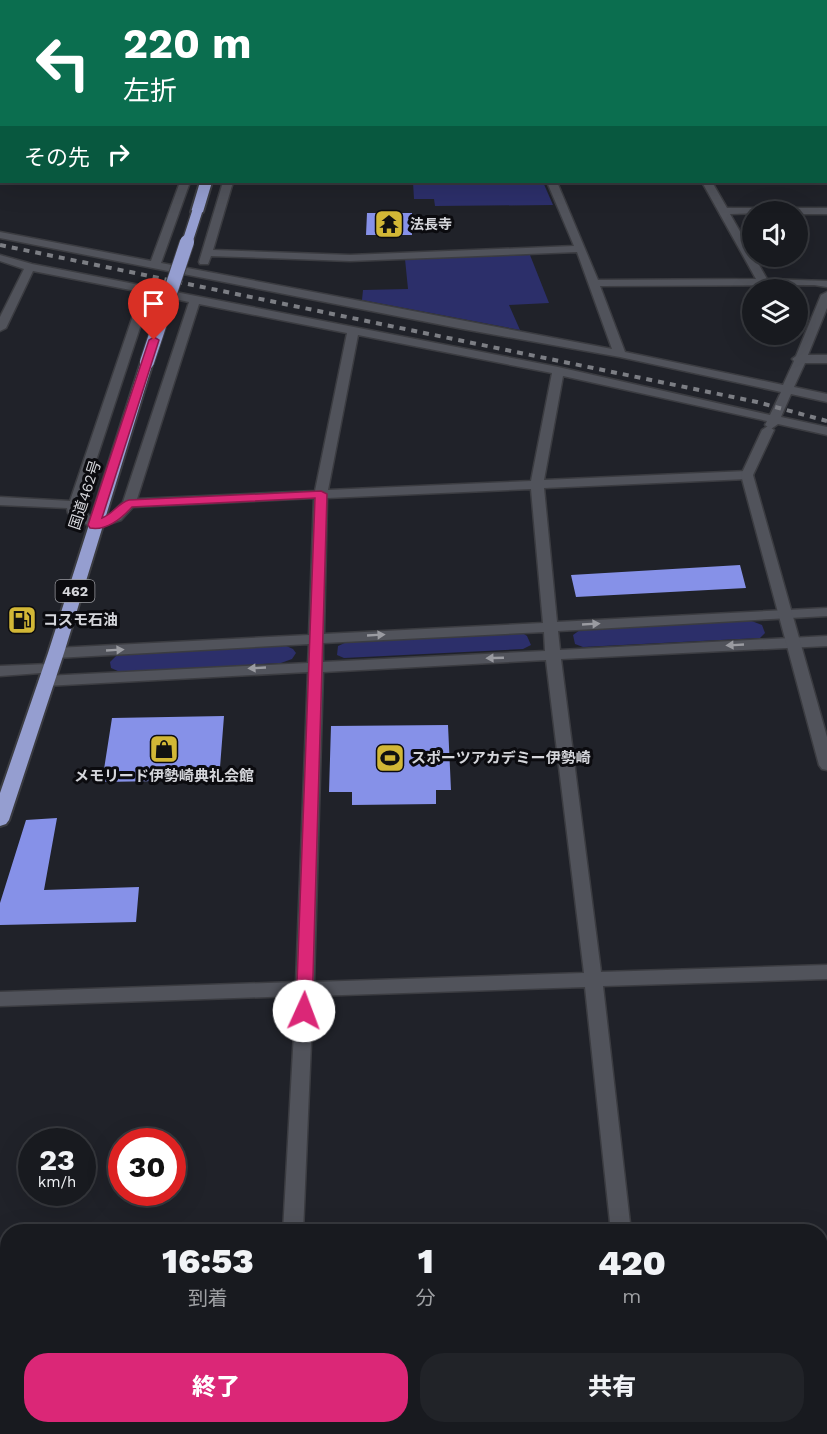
<!DOCTYPE html>
<html lang="ja">
<meta charset="utf-8">
<style>
:root{--surface:#181a1f;--page:#212328;--text:#f1f3f6;--muted:#9fa1a4;--line:#36383d;--accent:#db2777}
body{margin:0;font-family:"Work Sans","Noto Sans JP",sans-serif;background:var(--page);color:var(--text);height:100vh;display:flex;flex-direction:column;font-size:22px;white-space:nowrap}
*{box-sizing:border-box;margin:0}
p{font-size:20px;color:var(--muted)}
.icon{flex:none;width:33px;height:33px;fill:none;stroke:currentColor;stroke-width:2;stroke-linecap:round;stroke-linejoin:round}
.map{position:relative;flex:1;overflow:hidden}
.panel{position:absolute;left:0px;top:1224px;width:828px;height:210px;display:flex;flex-direction:column;background:var(--surface);border-radius:24px 24px 0 0;box-shadow:0 6px 24px #0002,0 0 0 2px var(--line)}
.panel>*{flex:none}
.top-card{position:absolute;left:0px;top:0px;width:828px;height:183px;box-shadow:0 6px 24px #0002,0 0 0 2px var(--line);background:#0b6e4f;color:#fff;overflow:hidden}
.controls{position:absolute;left:742px;top:201px;display:grid;gap:12px}
.controls a{display:grid;place-items:center;width:66px;height:66px;border-radius:50%;background:var(--surface);box-shadow:0 6px 24px #0002,0 0 0 2px var(--line);font-size:30px}
.speed{position:absolute;left:18px;top:1128px;display:flex;gap:12px;font-size:30px;font-weight:700;text-align:center}
.speed>*{display:grid;place-content:center;width:78px;height:78px;border-radius:50%;background:var(--surface);box-shadow:0 6px 24px #0002,0 0 0 2px var(--line);line-height:1}
.speed small{font-size:15px;font-weight:400}
.speed .limit{border:9px solid #d22;background:#fff;color:#111}
.pin{position:absolute;display:grid;place-items:center;width:51px;height:51px;color:#fff;margin:-62px -26px;border-radius:50% 50% 50% 0;rotate:-45deg;box-shadow:0 0 6px #0007}
.pin .icon{rotate:45deg}
.me{position:absolute;width:66px;margin:-33px;rotate:2deg;stroke-linejoin:round;filter:drop-shadow(0 0 4px #0008)}
.turn{display:flex;align-items:center;gap:21px;height:126px;padding:0 24px;font-size:27px}
.turn .icon{width:78px;height:78px;stroke-width:2.5}
.turn b{display:block;font-size:42px;line-height:51px}
.then{display:flex;align-items:center;height:57px;padding:0 24px;background:#0003;gap:12px;font-size:22px}
.eta{display:flex;justify-content:space-evenly;align-items:center;height:102px;text-align:center}
.eta b{font-size:36px;font-weight:800;line-height:42px}
.primary-button{display:flex;gap:12px;margin-top:auto;padding:12px 24px}
.primary-button a{flex:1;height:69px;border-radius:24px;background:var(--accent);color:#fff;font-size:24px;font-weight:800;line-height:69px;text-align:center}
.primary-button a+a{background:var(--page);color:var(--text)}
.map>svg:first-child{display:block}
.green{fill:#2c2f6a}
.building{fill:#8691e8}
.lines{fill:none;stroke-linecap:round;stroke-linejoin:round}
.service-casing{stroke:#3b3c41;stroke-width:2}
.minor-casing{stroke:#3b3c41;stroke-width:3}
.tertiary-casing{stroke:#3b3c41;stroke-width:3}
.primary-casing{stroke:#3b3c41;stroke-width:3}
.trunk-casing{stroke:#3b3c41;stroke-width:4}
.service{fill:#51535b;fill-rule:evenodd}
.minor{fill:#51535b;fill-rule:evenodd}
.tertiary{fill:#51535b;fill-rule:evenodd}
.primary{fill:#848bb3;fill-rule:evenodd}
.trunk{fill:#959ed0;fill-rule:evenodd}
.rail{stroke:#7c7e84;stroke-width:4;stroke-dasharray:6 6;stroke-linecap:butt}
.trunk-bridge-far1-casing{stroke:#3b3c41;stroke-width:13;stroke-linecap:butt}
.trunk-bridge-casing{stroke:#3b3c41;stroke-width:16;stroke-linecap:butt}
.trunk-bridge-far1{stroke:#959ed0;stroke-width:10}
.trunk-bridge{stroke:#959ed0;stroke-width:14}
.oneway{fill:#9a9ba1}
.route{fill:#db2777;stroke:#8e194d;stroke-width:1.5}
.labels{text-anchor:middle;dominant-baseline:central;stroke-width:6;stroke-linejoin:round;paint-order:stroke}
.far-poi-label{font-size:14px;font-weight:bold;fill:#d5d6db;stroke:#0b0b0f;text-anchor:start}
.shield{fill:#0b0b0f;stroke:#98999e;stroke-width:1.5}
.shield-label{font-size:14px;font-weight:bold;fill:#d5d6db}
.street-label{font-size:15px;fill:#d5d6db;stroke:#0b0b0f}
.poi-label{font-size:15px;font-weight:bold;fill:#d5d6db;stroke:#0b0b0f;text-anchor:start}
</style>
<div class="map">
<svg width="827" height="1434" viewBox="0 0 827 1434">
<rect width="100%" height="100%" fill="#202229"/>
<!-- green -->
<path class="green" d="M413,182h130l10,23 -118,1 -1,-7h-20z
M530,255l19,48 -40,2 11,25 -158,-30 1,-10 45,-1 -3,-30z
M749,620l13,5 3,8 -5,5 -177,9 -8,-3 -2,-9 7,-5z
M521,632l6,4 4,9 -8,4 -179,9 -7,-3 1,-9 11,-5z
M282,644l11,5 3,4 -4,6 -11,4 -161,9 -9,-4 -1,-6 9,-9z
M303,1427l322,-1 1,8h-328z"/>
<!-- building -->
<path class="building" d="M367,213h45v22h-46z
M740,565l6,23 -170,9 -5,-22z
M224,716l-5,64 -117,2 10,-64z
M448,725l3,65h-15v14l-84,1v-13h-23l2,-66z
M57,818l-13,72 95,-3 -3,35 -136,3v-22l26,-83z"/>
<g class="lines">
<!-- service casing -->
<g class="service-casing">
<path id="service" d="M414,0h8l1,2h-8z
M487,0h8v2h-8z"/>
</g>
<!-- minor casing -->
<g class="minor-casing">
<path id="minor" d="M37,0h9l-10,2z
M592,0h8l1,2h-8z
M704,0h8l1,2h-8z
M2,43v7l-2,1v-7z
M0,74l2,1v6l-2,-1z
M826,88h1v6h-1z
M180,182h10l-29,81 451,86 -35,-97 -227,9 -139,-5 -3,8h-8l-1,-2 24,-80h10l-20,68 137,5 224,-9 -27,-64h10l41,98 158,-1 -54,-97h10l15,26h100v6h-29v-2l-68,2 37,65 60,2v6l-13,-2 -214,1 25,66 158,33 11,-24 -2,-2 4,-3 25,-61 6,-3v16l-19,47h19v8h-22l-11,24 33,7v8l-36,-8 -10,23 46,10v8l-49,-11 -7,5 -6,-4 2,-4 -204,-45 -19,104 203,-9 6,4 -6,4 -203,9 13,134 270,-14v8l-269,15 2,19 267,-14v10l-266,13 40,313 226,-7v14l-224,7 28,246h-20l-26,-245 -272,9 -10,236h-20l13,-236 -296,10v-14l296,-10 12,-310 -263,14 -7,-5 7,-5 263,-13 1,-19 -253,14 -7,-5 7,-5 253,-13 5,-137 -181,9 -12,13 -27,9 -26,-16 -1,-5 -67,-3v-8l70,4 71,-209 -108,-21 -27,57 -6,3v-14l24,-48 -24,-8v-6l32,9 526,103 212,48 11,-23 -161,-35 -157,-28 -463,-91v-6l151,29zM151,294l38,8 -66,200 -12,12 -15,6 -16,-11zM199,304l148,29 -32,158 -178,8zM358,335l194,38 -21,108 -203,9zM531,489l12,134 -219,11 3,-136zM544,632l1,19 -222,11v-19zM546,660l38,313 -270,9 9,-310z
M820,1365h7v20h-7z
M8,1401v20l-8,1v-20z
M272,1426h22v8h-22z
M631,1426h22l1,8h-22z"/>
</g>
<!-- tertiary casing -->
<g class="tertiary-casing">
<path id="tertiary" d="M826,136h1v6h-1z
M768,426l6,4 -21,45 74,262v33l-5,-1 -3,-4 -78,-290 21,-45z
M49,664l7,5 -2,3 -54,4v-10z"/>
</g>
<!-- primary casing -->
<g class="primary-casing">
<path id="primary" d="M241,0h8v2h-8z
M0,13h2v6h-2z"/>
</g>
<!-- trunk casing -->
<g class="trunk-casing">
<path id="trunk" d="M826,41h1v6h-1z
M200,182h12l-9,30 -6,3 -6,-3z
M147,358l6,4 -89,291 -55,167 -3,4 -6,2v-33l48,-140 93,-291z"/>
</g>
<!-- service -->
<use href="#service" class="service"/>
<!-- minor -->
<use href="#minor" class="minor"/>
<!-- tertiary -->
<use href="#tertiary" class="tertiary"/>
<!-- primary -->
<use href="#primary" class="primary"/>
<!-- trunk -->
<use href="#trunk" class="trunk"/>
<!-- rail -->
<path class="rail" d="M0,245l757,157 70,19"/>
<!-- trunk-bridge-far1 casing -->
<g class="trunk-bridge-far1-casing">
<path id="trunk-bridge-far1" d="M187,243l10,-31"/>
</g>
<!-- trunk-bridge casing -->
<g class="trunk-bridge-casing">
<path id="trunk-bridge" d="M147,362l40,-120"/>
</g>
<!-- trunk-bridge-far1 -->
<use href="#trunk-bridge-far1" class="trunk-bridge-far1"/>
<!-- trunk-bridge -->
<use href="#trunk-bridge" class="trunk-bridge"/>
</g>
<!-- one-way arrows -->
<defs><path id="oneway-solid" d="M-6-.8H1V-3.2L6.5 0L1 3.2V.8H-6Z" transform="scale(1.5)"/></defs>
<g class="oneway">
<use href="#oneway-solid" transform="translate(591 624) rotate(-3)"/>
<use href="#oneway-solid" transform="translate(376 635) rotate(-3)"/>
<use href="#oneway-solid" transform="translate(735 645) rotate(177)"/>
<use href="#oneway-solid" transform="translate(115 650) rotate(-3)"/>
<use href="#oneway-solid" transform="translate(495 658) rotate(178)"/>
<use href="#oneway-solid" transform="translate(257 668) rotate(177)"/>
</g>
<!-- route -->
<path class="route" d="M154,337l5,3 -57,178c11,-4 16,-15 27,-18l192,-9 6,3 -15,517 -2,4 -6,2 -5,-2 -3,-4 19,-513 -183,9c-10,11 -26,24 -42,21l-2,-3 61,-185z"/>
<!-- icons -->
<defs>
<g id="temple-square" transform="scale(1.5)"><rect x="-9" y="-9" width="18" height="18" rx="4" fill="#d2b736" stroke="#0b0b0f"/><path d="M0-6L5-2H3V0L6.5 2.5H4V6H1.5V3h-3V6H-4V2.5H-6.5L-3 0V-2H-5Z" fill="#111"/></g>
<g id="fuel-square" transform="scale(1.5)"><rect x="-9" y="-9" width="18" height="18" rx="4" fill="#d2b736" stroke="#0b0b0f"/><path d="M-5.5-6h7V0h2V4h1.3V-2.5L3-4.5l.8-.8L6-3V5H2.5V1h-1V6h-7ZM-4.2-4.7v3.2H.2V-4.7Z" fill="#111"/></g>
<g id="shop-square" transform="scale(1.5)"><rect x="-9" y="-9" width="18" height="18" rx="4" fill="#d2b736" stroke="#0b0b0f"/><path d="M-5-2.5h2.3a2.7 3.5 0 0 1 5.4 0H5L5.5 6h-11ZM-1.5-2.5h3a1.5 2.3 0 0 0-3 0Z" fill="#111"/></g>
<g id="stadium-square" transform="scale(1.5)"><rect x="-9" y="-9" width="18" height="18" rx="4" fill="#d2b736" stroke="#0b0b0f"/><path d="M0-5a6.5 5 0 1 0 0 10a6.5 5 0 1 0 0-10ZM-3.5-1.8h7v3.6h-7Z" fill="#111"/></g>
</defs>
<g fill-rule="evenodd">
<use href="#temple-square" x="389" y="224"/>
<use href="#fuel-square" x="22" y="620"/>
<use href="#shop-square" x="164" y="749"/>
<use href="#stadium-square" x="390" y="758"/>
</g>
<g class="labels">
<!-- far-poi labels -->
<g class="far-poi-label">
<text x="410" y="224">法長寺</text>
</g>
<!-- shield labels -->
<rect class="shield" x="55.5" y="580" width="39" height="22" rx="4.5"/>
<g class="shield-label">
<text x="75" y="591">462</text>
</g>
<!-- street labels -->
<g class="street-label">
<text transform="translate(85 495) rotate(-72)">国道462号</text>
</g>
<!-- poi labels -->
<g class="poi-label">
<text x="43" y="620">コスモ石油</text>
<text x="411" y="758">スポーツアカデミー伊勢崎</text>
<text x="164" y="776" text-anchor="middle">メモリード伊勢崎典礼会館</text>
</g>
</g>
</svg>
<div class="controls">
<a><svg class="icon" aria-label="sound" viewBox="0 0 24 24"><path d="M4 9h4l5-4v14l-5-4H4zM17 9q2 3 0 6"/></svg></a>
<a><svg class="icon" aria-label="layers" viewBox="0 0 24 24"><path d="M12 4l9 5-9 5-9-5zM3 14l9 5 9-5"/></svg></a>
</div>
<div class="speed"><div>23<small>km/h</small></div><div class="limit">30</div></div>
<div class="pin" style="left:154px;top:340px;background:#d93025"><svg class="icon" aria-label="arrive" viewBox="0 0 24 24"><path d="M6 21V4h12l-3 4 3 4H6"/></svg></div>
<svg class="me" style="left:304px;top:1011px" viewBox="-20 -20 40 40"><circle r="19" fill="#fff"/><path d="M0-13L10 11 0 6-10 11z" fill="#db2777"/></svg>
<div class="top-card">
<div class="turn"><svg class="icon" aria-label="left" viewBox="0 0 24 24"><path d="M17 20v-9H6M10 6l-5 5 5 5"/></svg><div><b>220 m</b>左折</div></div>
<div class="then">その先<svg class="icon" aria-label="right" viewBox="0 0 24 24"><path d="M7 20v-9h11M14 6l5 5-5 5"/></svg></div>
</div>
<section class="panel">
<div class="eta">
<div><b>16:53</b><p>到着</p></div>
<div><b>1</b><p>分</p></div>
<div><b>420</b><p>m</p></div>
</div>
<div class="primary-button"><a>終了</a><a>共有</a></div>
</section>
</div>
